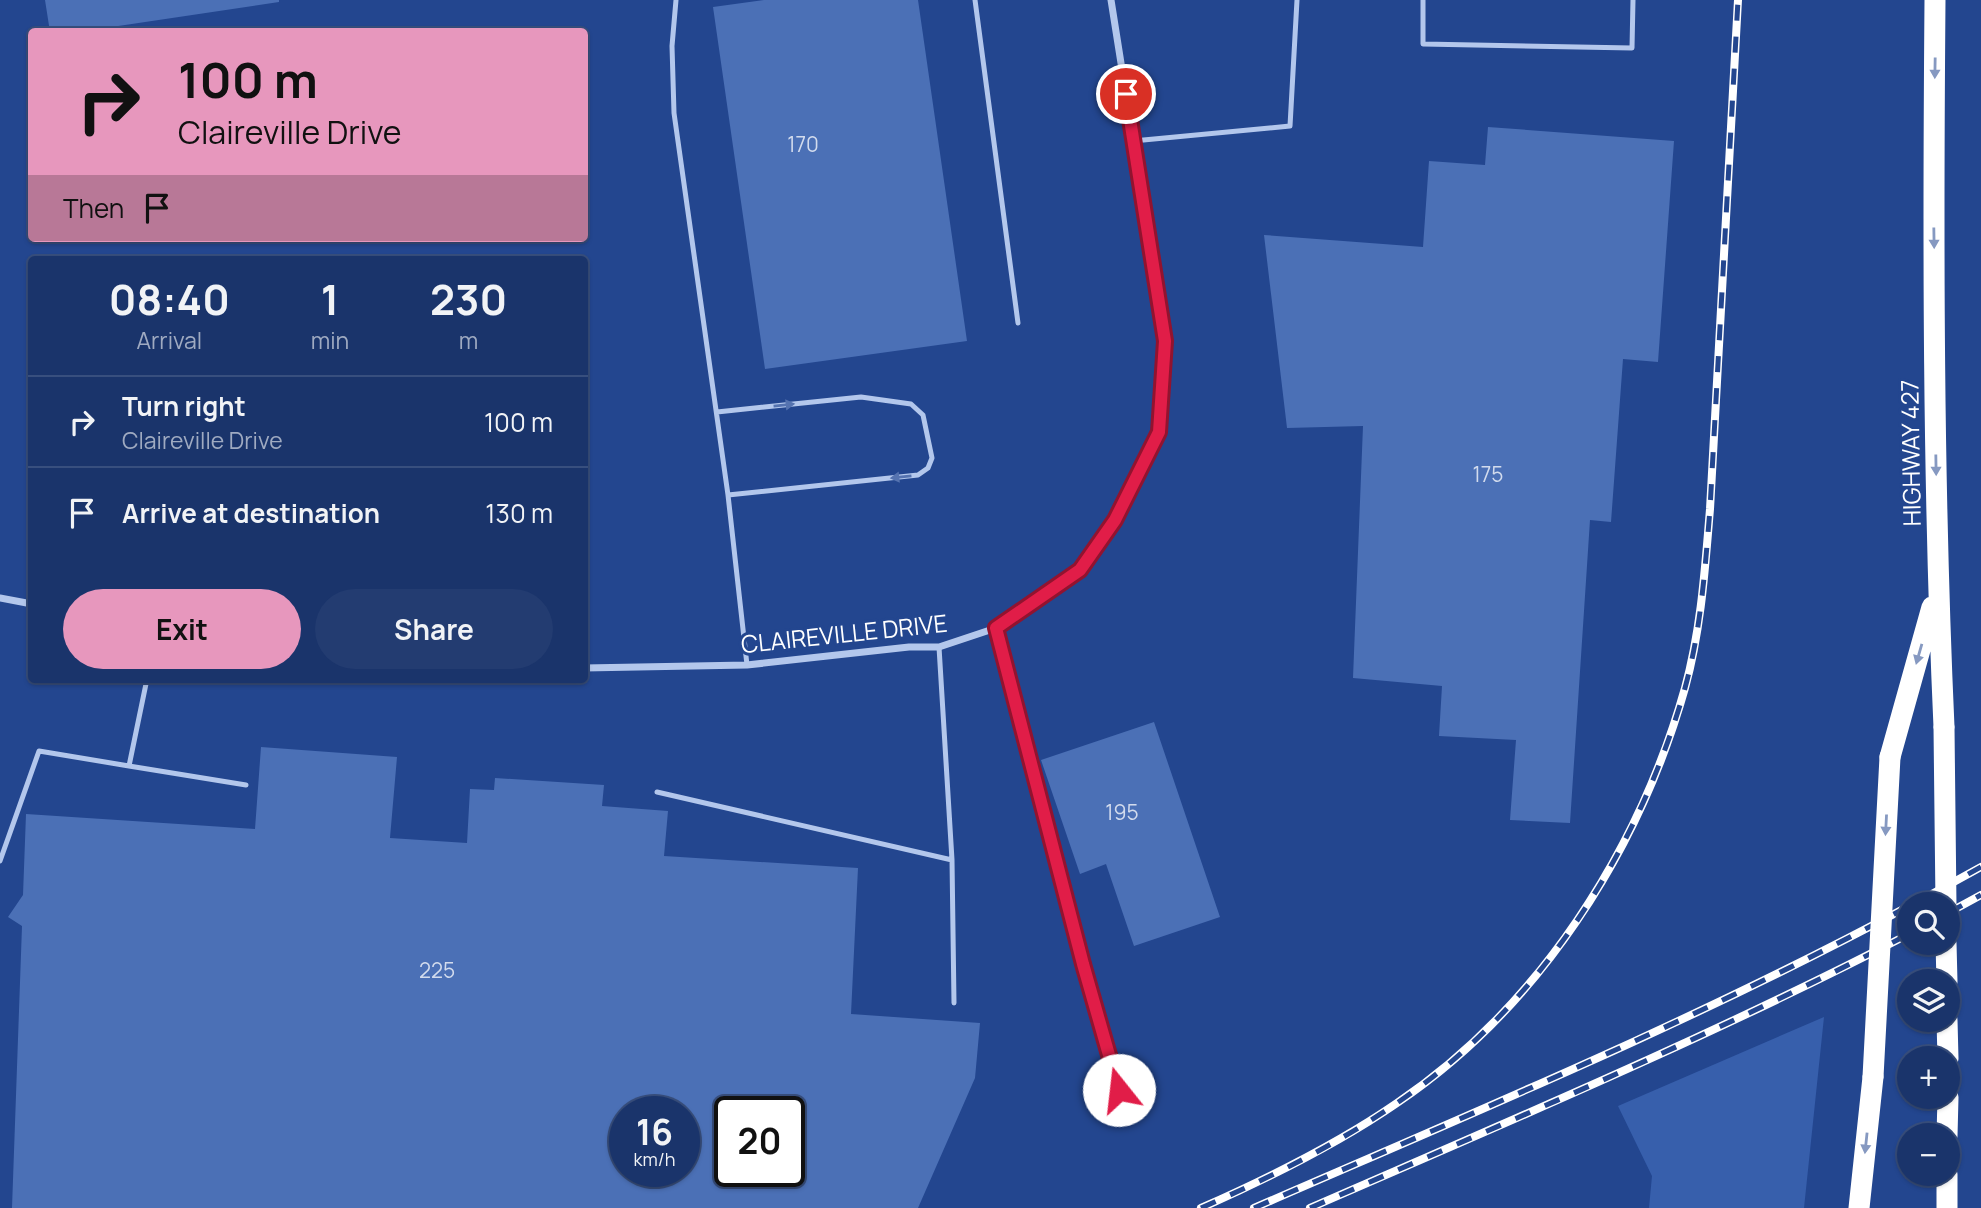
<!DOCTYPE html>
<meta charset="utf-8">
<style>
:root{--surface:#1a346b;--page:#233c71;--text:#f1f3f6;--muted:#9faac1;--line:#384f7e;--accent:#e797bd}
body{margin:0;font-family:Manrope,sans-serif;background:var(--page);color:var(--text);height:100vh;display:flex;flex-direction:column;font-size:26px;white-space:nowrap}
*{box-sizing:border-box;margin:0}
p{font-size:23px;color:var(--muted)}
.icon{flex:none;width:38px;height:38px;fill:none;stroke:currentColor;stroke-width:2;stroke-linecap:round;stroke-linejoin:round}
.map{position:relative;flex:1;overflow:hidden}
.panel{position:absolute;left:28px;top:256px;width:560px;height:427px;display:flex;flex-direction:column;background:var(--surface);border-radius:7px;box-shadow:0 2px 5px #0004,0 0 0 2px var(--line)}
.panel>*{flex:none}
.top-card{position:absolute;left:28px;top:28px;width:560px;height:214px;border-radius:7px;box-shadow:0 2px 5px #0004,0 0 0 2px var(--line);background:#e797bd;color:#111;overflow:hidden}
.buttons{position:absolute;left:1897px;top:892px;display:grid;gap:14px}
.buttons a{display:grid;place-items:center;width:63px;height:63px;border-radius:50%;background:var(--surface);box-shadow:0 2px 5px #0004,0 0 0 2px var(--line);font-size:35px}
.speed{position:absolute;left:609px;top:1096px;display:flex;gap:14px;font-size:35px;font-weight:700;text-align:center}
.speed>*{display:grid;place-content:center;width:91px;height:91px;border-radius:50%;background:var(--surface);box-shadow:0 2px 5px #0004,0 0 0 2px var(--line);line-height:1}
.speed small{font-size:18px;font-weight:400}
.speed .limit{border:4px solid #111;border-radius:10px;background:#fff;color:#111}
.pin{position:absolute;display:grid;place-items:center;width:60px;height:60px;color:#fff;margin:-30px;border:4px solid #fff;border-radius:50%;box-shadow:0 2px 7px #0007}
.me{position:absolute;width:77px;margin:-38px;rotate:344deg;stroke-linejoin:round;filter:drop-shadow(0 0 5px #0008)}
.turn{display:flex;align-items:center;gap:24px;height:147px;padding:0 35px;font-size:32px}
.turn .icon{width:91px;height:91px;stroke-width:2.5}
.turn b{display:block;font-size:49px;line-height:60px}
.then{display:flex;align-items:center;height:66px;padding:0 35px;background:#0003;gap:14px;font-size:26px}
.eta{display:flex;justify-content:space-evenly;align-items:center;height:119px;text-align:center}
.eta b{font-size:42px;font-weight:700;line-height:49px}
.cta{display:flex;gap:14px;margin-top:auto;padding:14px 35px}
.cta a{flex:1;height:80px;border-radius:42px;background:var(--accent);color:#111;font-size:28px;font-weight:700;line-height:80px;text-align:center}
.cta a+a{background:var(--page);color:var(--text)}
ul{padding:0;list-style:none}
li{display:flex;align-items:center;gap:21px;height:91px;padding:0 35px;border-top:2px solid var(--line)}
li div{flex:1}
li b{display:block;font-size:26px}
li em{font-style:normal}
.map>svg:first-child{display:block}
.green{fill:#375fac}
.building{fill:#4b70b6;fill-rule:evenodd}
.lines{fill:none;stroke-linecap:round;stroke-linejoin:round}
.lane{stroke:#b3c7ec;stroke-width:5}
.street{stroke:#b3c7ec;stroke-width:7}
.highway{stroke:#fff;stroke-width:21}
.rail-casing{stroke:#fff;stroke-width:8}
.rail{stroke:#23468f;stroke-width:5;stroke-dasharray:16;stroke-linecap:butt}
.highway-bridge{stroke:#fff;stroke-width:21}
.oneway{fill:#8699c1}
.oneway2{fill:#5573b0}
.route-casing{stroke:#92132f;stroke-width:18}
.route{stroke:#e11d48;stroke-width:12}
.labels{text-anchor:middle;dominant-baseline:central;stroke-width:6;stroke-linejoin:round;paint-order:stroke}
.number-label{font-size:21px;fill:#d2dbed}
.street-label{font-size:24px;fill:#fff;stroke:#23468f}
</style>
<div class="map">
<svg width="1981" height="1208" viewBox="0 0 1981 1208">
<rect width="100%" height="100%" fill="#23468f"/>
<!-- green -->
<path class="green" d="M1824,1017l-20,191h-155l3,-32 -34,-70z"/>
<!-- building -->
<path class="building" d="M45,0h234v2l-201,30h-28z
M764,0h154l49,341 -202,28 -52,-362z
M1488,127l186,14 -16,221 -35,-3 -12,163 -21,-2 -20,303 -60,-3 6,-80 -77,-4 3,-50 -89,-8 10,-252 -76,2 -23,-193 159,12 6,-86 56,4z
M1154,722l66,195 -86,29 -28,-82 -26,10 -39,-114z
M261,747l136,10 -7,81 77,5 3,-54 24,1 1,-12 109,7 -2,21 66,5 -4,45 194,12 -7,146 129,9 -5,55 -57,130h-906l10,-282 -14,-9 15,-22 3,-81 229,15zM625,1111h59v60h-59zM730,1111h59v60h-59z"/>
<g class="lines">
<!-- lane -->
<path class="lane" d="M676,0l-4,46 2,67 54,382 19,170
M975,0l43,323
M1423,0v44l209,4 1,-48
M1133,141l157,-15 7,-126
M717,412l144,-15 50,7 12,11 9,43 -4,10 -10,7 -190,20
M996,628l87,336 36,126
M939,647l13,213 2,143
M129,766l117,19
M657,792l295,68
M0,861l39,-110 90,15 18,-87"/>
<!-- street -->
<path class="street" d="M0,598l32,6
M584,668l163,-3 162,-18h30l57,-19 85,-58 34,-50 44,-88 6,-91 -54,-341"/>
<!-- highway -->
<path class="highway" d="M1935,0c-2,242 -2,485 9,727
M1890,757l42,-150
M1946,943l1,39
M1947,1020l1,39
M1947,1136l1,-39
M1859,1208l14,-131
M1947,1208v-34"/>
<!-- rail casing -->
<g class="rail-casing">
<path id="rail" d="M1912,905l69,-38
M1948,913l33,-18
M1201,1208c68,-30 135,-63 196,-105 142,-96 242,-252 288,-415 16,-58 20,-119 25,-179l28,-509
M1254,1208c221,-96 443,-188 655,-302
M1310,1208c202,-88 404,-173 599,-274"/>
</g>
<!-- rail -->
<use href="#rail" class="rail"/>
<!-- highway-bridge -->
<path class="highway-bridge" d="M1944,727l2,178
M1873,1077l17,-320"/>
</g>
<!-- one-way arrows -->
<defs><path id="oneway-solid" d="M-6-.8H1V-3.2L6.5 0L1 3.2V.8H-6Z" transform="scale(1.75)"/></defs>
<g class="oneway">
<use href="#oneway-solid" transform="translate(1935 68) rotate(91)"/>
<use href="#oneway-solid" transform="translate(1934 238) rotate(89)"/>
<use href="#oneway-solid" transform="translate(1936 465) rotate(89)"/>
<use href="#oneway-solid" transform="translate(1919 654) rotate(106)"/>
<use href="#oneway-solid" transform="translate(1886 825) rotate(93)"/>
<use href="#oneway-solid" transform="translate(1866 1143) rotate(96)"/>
</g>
<g class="oneway2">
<use href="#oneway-solid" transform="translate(784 405) rotate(-6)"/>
<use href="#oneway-solid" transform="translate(901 477) rotate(174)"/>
</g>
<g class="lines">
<!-- route casing -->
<g class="route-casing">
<path id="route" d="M1119,1090l-36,-126 -87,-336 84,-58 35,-50 44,-88 6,-91 -39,-247"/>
</g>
<!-- route -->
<use href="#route" class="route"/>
</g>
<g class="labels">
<!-- number labels -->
<g class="number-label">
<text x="803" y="144">170</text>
<text x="1488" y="474">175</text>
<text x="1122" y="812">195</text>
<text x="437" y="970">225</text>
</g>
<!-- street labels -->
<g class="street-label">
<text transform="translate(1910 453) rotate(-91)">HIGHWAY 427</text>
<text transform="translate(844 633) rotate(-6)">CLAIREVILLE DRIVE</text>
</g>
</g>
</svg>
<div class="buttons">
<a><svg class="icon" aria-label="search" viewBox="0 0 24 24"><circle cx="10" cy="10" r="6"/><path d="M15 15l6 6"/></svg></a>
<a><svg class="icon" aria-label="layers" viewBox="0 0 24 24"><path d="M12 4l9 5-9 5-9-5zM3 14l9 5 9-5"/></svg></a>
<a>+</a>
<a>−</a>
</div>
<div class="speed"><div>16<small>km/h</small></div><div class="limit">20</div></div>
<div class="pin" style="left:1126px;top:94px;background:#d93025"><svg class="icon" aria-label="arrive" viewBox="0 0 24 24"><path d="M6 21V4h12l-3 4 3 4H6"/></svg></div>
<svg class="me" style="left:1119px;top:1090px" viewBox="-20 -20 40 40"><circle r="19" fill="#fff"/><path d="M0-13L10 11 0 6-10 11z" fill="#e11d48"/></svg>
<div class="top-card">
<div class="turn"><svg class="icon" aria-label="right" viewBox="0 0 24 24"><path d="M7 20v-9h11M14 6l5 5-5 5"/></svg><div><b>100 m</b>Claireville Drive</div></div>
<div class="then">Then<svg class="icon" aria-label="arrive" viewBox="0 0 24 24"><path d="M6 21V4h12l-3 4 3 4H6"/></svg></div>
</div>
<section class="panel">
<div class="eta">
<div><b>08:40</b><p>Arrival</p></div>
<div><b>1</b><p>min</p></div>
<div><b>230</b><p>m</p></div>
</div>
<ul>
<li><svg class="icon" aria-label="right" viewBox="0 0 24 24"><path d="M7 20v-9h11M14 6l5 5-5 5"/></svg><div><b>Turn right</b><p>Claireville Drive</p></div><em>100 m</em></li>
<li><svg class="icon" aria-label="arrive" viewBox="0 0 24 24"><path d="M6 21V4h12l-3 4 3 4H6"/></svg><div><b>Arrive at destination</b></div><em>130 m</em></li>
</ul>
<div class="cta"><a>Exit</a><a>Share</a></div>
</section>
</div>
